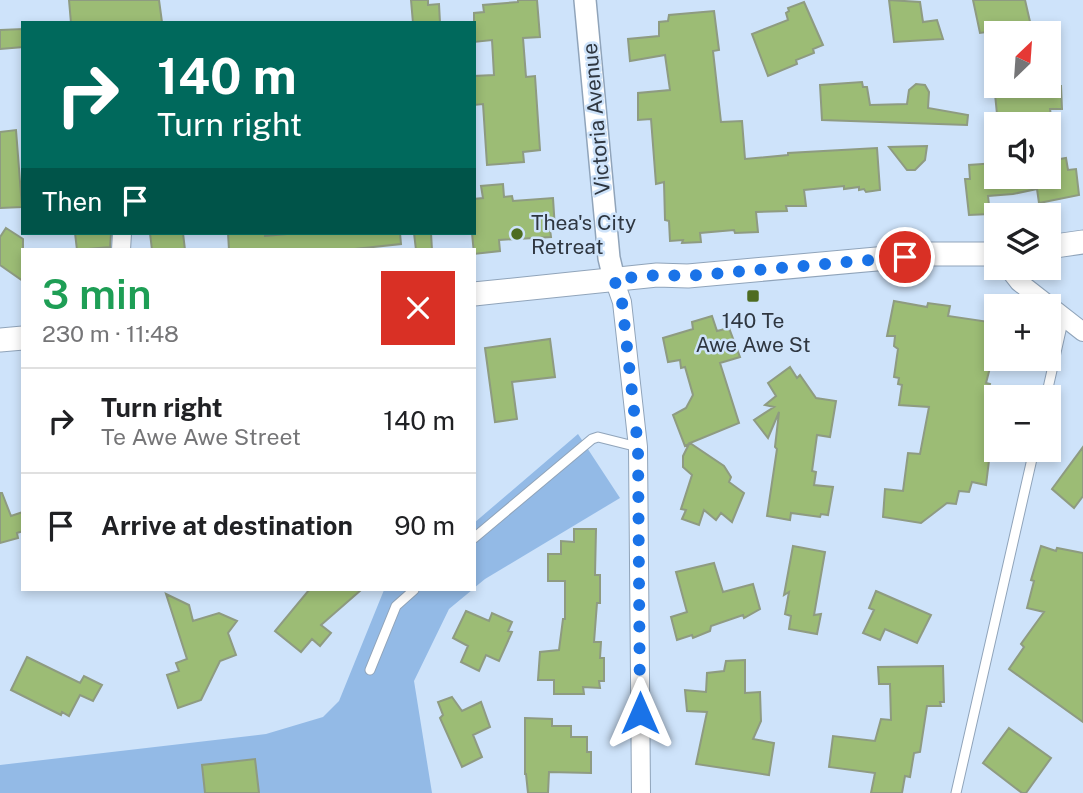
<!DOCTYPE html>
<meta charset="utf-8">
<style>
:root{--surface:#fff;--page:#f6f6f6;--text:#202124;--muted:#757577;--line:#e0e0e0}
body{margin:0;font-family:"Public Sans",sans-serif;background:var(--page);color:var(--text);height:100vh;display:flex;flex-direction:column;font-size:26px;white-space:nowrap}
*{box-sizing:border-box;margin:0}
p{font-size:23px;color:var(--muted)}
.icon{flex:none;width:38px;height:38px;fill:none;stroke:currentColor;stroke-width:2;stroke-linecap:round;stroke-linejoin:round}
.map{position:relative;flex:1;overflow:hidden}
.panel{position:absolute;left:21px;top:248px;width:455px;height:343px;display:flex;flex-direction:column;background:var(--surface);border-radius:0px;box-shadow:0 4px 10px #0003}
.panel>*{flex:none}
.hud{position:absolute;left:21px;top:21px;width:455px;height:214px;border-radius:0px;box-shadow:0 4px 10px #0003;background:#00695c;color:#fff;overflow:hidden}
.needle{width:46px;rotate:25deg}
.controls{position:absolute;left:984px;top:21px;display:grid;gap:14px}
.controls a{display:grid;place-items:center;width:77px;height:77px;border-radius:0px;background:var(--surface);box-shadow:0 4px 10px #0003;font-size:35px}
.pin{position:absolute;display:grid;place-items:center;width:60px;height:60px;color:#fff;margin:-30px;border:4px solid #fff;border-radius:50%;box-shadow:0 2px 7px #0007}
.me{position:absolute;width:77px;margin:-38px;rotate:0deg;stroke-linejoin:round;filter:drop-shadow(0 0 5px #0008)}
.turn{display:flex;align-items:center;gap:24px;height:147px;padding:0 21px;font-size:32px}
.turn .icon{width:91px;height:91px;stroke-width:2.5}
.turn b{display:block;font-size:49px;line-height:60px}
.then{display:flex;align-items:center;height:66px;padding:0 21px;background:#0003;gap:14px;font-size:26px}
.round{display:grid;place-items:center;flex:none;width:74px;height:74px;border-radius:0px;background:var(--page)}
.summary{display:flex;align-items:center;justify-content:space-between;height:119px;padding:0 21px}
h1{font-size:42px;font-weight:600;line-height:52px;color:#1e9e55}
ul{padding:0;list-style:none}
li{display:flex;align-items:center;gap:21px;height:105px;padding:0 21px;border-top:2px solid var(--line)}
li div{flex:1}
li b{display:block;font-size:26px}
li em{font-style:normal}
.map>svg:first-child{display:block}
.green{fill:#93bae6}
.building{fill:#9cbc75;stroke:#8e9b81;stroke-width:2}
.lines{fill:none;stroke-linecap:round;stroke-linejoin:round}
.service-casing{stroke:#90a4ba;stroke-width:11}
.minor-casing{stroke:#90a4ba;stroke-width:20}
.tertiary-casing{stroke:#90a4ba;stroke-width:24}
.secondary-casing{stroke:#90a4ba;stroke-width:25}
.service{stroke:#fff;stroke-width:9}
.minor{stroke:#fff;stroke-width:18}
.tertiary{stroke:#fff;stroke-width:21}
.secondary{stroke:#fff;stroke-width:23}
.route{stroke:#1a73e8;stroke-width:12;stroke-dasharray:0 21.6}
.poi-dot{fill:#4e6c21;stroke:#cee3fa;stroke-width:2.5}
.labels{text-anchor:middle;dominant-baseline:central;stroke-width:5;stroke-linejoin:round;paint-order:stroke}
.street-label{font-size:21px;fill:#2f3741;stroke:#cee3fa}
.poi-label{font-size:21px;fill:#2f3741;stroke:#cee3fa;text-anchor:start}
</style>
<div class="map">
<svg width="1083" height="793" viewBox="0 0 1083 793">
<rect width="100%" height="100%" fill="#cee3fa"/>
<!-- green -->
<path class="green" d="M578,434l42,64 -135,81 -11,9v-65z
M384,590h88l-23,19 -35,72 18,112h-432v-28l266,-31 57,-17 16,-16z"/>
<!-- building -->
<path class="building" d="M69,0h90l3,22 -91,1z
M411,0h17v5l11,-1 1,19h-27z
M518,0h19l3,37 -17,1 3,39 9,-1 5,74 -17,2 1,10 -37,3 -4,-61 -9,1v-29l20,-1 -2,-35 -18,2v-29l10,-1 -1,-7 35,-3z
M889,0l31,2 3,20 14,-2 6,19 -49,3z
M973,0h52l6,26 -51,7z
M804,2l19,43 -10,4 1,4 -18,7 1,4 -29,12 -16,-42 36,-14 -2,-7 3,-2 -1,-3z
M714,11l5,39 -6,1 8,71 21,-1 3,38 43,-4v-2l89,-5 3,42 -14,2 -2,-3 -5,1v-3l-15,2v-3l-40,4 2,16h-20l1,5 -31,1 2,20 -23,1 -1,-3 -34,3 1,9 -19,1 1,-3 -13,1 -1,-20 -4,-1 -1,-38 -8,2 -5,-65 -13,1v-27l32,-3 -5,-35 -35,6 -2,-22 31,-3v-14l9,-1 1,-6z
M23,29v18l-23,2v-19z
M862,82l1,5h4l3,18 37,-1 2,-14 7,-6 9,1 4,7 -1,16 40,7 -1,10 -145,-5 -2,-35z
M997,86h64l1,23h-12l2,15h-54l-3,-30h2z
M16,130l6,77 -22,1v-76z
M927,146l-2,14 -10,10h-8l-18,-23z
M1066,158l2,12 8,-1 3,26 -40,8 -2,-14 -24,5 -25,2 2,18 -21,1 -4,-36h5l-1,-14 27,-2v14h52v-16z
M503,184l1,13 8,-1 1,5 40,-3 2,31h-5l1,8 -52,3 1,11 -26,3 -2,-21h2v-34l9,-1 -2,-12z
M6,228l17,11v42l-23,-16v-28z
M75,233h36l-1,14 -33,3z
M150,233h33l2,17h-33z
M228,233h37v3l34,-3h101l1,11 -56,6h-116z
M414,233h17l1,17h-16z
M894,301l33,6 1,-4 22,3 -2,10 48,7v22l-10,38 4,1 -3,15 9,2v20l-2,-1 -8,65 -14,-3 -3,10 -10,-1 -3,13 -9,-1 -26,20 -38,-6 2,-28 18,2 5,-38 12,1 9,-47 -30,-2 3,-20 -4,-1 1,-6 -5,-1 4,-28 -4,-3 1,-10h-8z
M712,316l5,15 12,-3 11,29 -20,6 19,60 -49,20 34,23 7,11 -2,5 15,11 -12,29 -11,-9 -5,7 -12,-10 -5,15 -17,-6 4,-9 -5,-1 11,-34 -9,-8v-11l6,-12 -4,2 -12,-31 13,-7 7,-13 -8,-28 -4,1 -1,-8 -12,2 -5,-24 30,-9 -1,-7z
M550,339l5,38 -43,5 5,37 -22,3 -10,-74z
M790,367l7,11 3,-3 16,23 20,3 -6,36 -13,-2 -5,36 4,1 -2,13 19,2 -5,28 -7,-1 -1,3 -29,-4 -1,7 -23,-4 10,-67 -2,-2 4,-35 -11,26 -14,-18 20,-13 -9,-2 11,-9 -8,-13z
M1083,447v49l-9,12 -22,-19z
M0,493h2l9,23 12,-4v19l-6,2 1,5 -18,5z
M574,529h22l-1,46h5v28h-3l-3,39h7l-1,16h4v23h-5l1,7 -17,-1 1,7h-30v-14h-16l2,-28 19,-2 4,-31h2v-38h-17v-27h13v-13l13,1z
M793,546l32,6 -11,63 7,-1 -4,20 -28,-5 2,-13 -6,-2 4,-22 -5,3z
M1041,546l15,5 1,-3 26,5v169l-74,-53 15,-22 -3,-3 23,-32 -17,-4 7,-27 -3,-1z
M714,563l9,29 30,-8 7,25 -16,9 -1,-3 -32,11 -1,5 -17,7 -1,-3 -15,5 -6,-23 16,-5 -11,-40z
M309,590h52l-40,35 10,8 -11,13 -8,-7 -11,13 -26,-21z
M876,591l55,24 -14,28 -32,-14 -5,11 -17,-7 11,-23 -5,-2z
M166,594l23,11 4,16 26,-8 18,8 -9,12 8,22 -16,6 -19,39 -23,8 -11,-33 12,-4 -3,-8 11,-4z
M466,611l23,10 3,-8 20,9 -4,9 4,1 -13,29 -13,-6 -7,16 -18,-9 7,-16 -15,-8z
M27,657l53,26 4,-7 18,9 -9,16 -13,-6 -11,21 -7,-4 -1,3 -50,-25z
M745,660v33l15,-1 1,29 -8,18 21,4 -5,32 -73,-11 11,-52 -20,-1 -2,-21 21,2 1,-19 17,-2 2,-10z
M943,666l1,36h-4l1,4h-14l-7,46 -6,1 -4,24 -5,-1 -3,17h-31l4,-20 -46,-6 4,-31 42,5 6,-22 10,1 -1,-36h-11l-1,-17z
M452,697l10,14 19,-9 9,25 -17,8 9,22 -20,10 -22,-49 3,-3 -5,-13z
M525,718l27,1v7h19v11h16v15h4v21l-42,-1 -1,21h-20l-2,-19h-1z
M1009,728l42,30 -25,35h-4l-39,-30z
M255,759l4,34h-54l-3,-28z"/>
<g class="lines">
<!-- service casing -->
<g class="service-casing">
<path id="service" d="M1046,397l18,-80
M474,538l118,-99 6,-2 40,10
M370,670l26,-64 18,-16
M956,793l78,-343"/>
</g>
<!-- minor casing -->
<g class="minor-casing">
<path id="minor" d="M121,250l1,-17
M1008,268l11,14 64,50
M614,279l8,23 16,145 3,346"/>
</g>
<!-- tertiary casing -->
<g class="tertiary-casing">
<path id="tertiary" d="M585,0l24,258 5,21"/>
</g>
<!-- secondary casing -->
<g class="secondary-casing">
<path id="secondary" d="M1048,247l35,-5
M474,294l183,-19 31,1 244,-22h64
M0,340l23,-2"/>
</g>
<!-- service -->
<use href="#service" class="service"/>
<!-- minor -->
<use href="#minor" class="minor"/>
<!-- tertiary -->
<use href="#tertiary" class="tertiary"/>
<!-- secondary -->
<use href="#secondary" class="secondary"/>
</g>
<g class="lines">
<!-- route -->
<path class="route" d="M640,713l-2,-266 -16,-145 -8,-23 43,-4 31,1 217,-19"/>
</g>
<!-- markers -->
<g class="poi-dot">
<circle cx="517" cy="234" r="7"/>
<rect x="746" y="289" width="14" height="14" rx="3.5"/>
</g>
<g class="labels">
<!-- street labels -->
<g class="street-label">
<text transform="translate(596 119) rotate(-95)">Victoria Avenue</text>
</g>
<!-- poi labels -->
<g class="poi-label">
<text x="531" y="222">Thea's City<tspan x="531" dy="24">Retreat</tspan></text>
<text x="753" y="320" text-anchor="middle">140 Te<tspan x="753" dy="24">Awe Awe St</tspan></text>
</g>
</g>
</svg>
<div class="controls">
<a><svg class="needle" viewBox="-14 -14 28 28"><path d="M0-13l5 13h-10z" fill="#e53935"/><path d="M0 13l5-13h-10z" fill="#757577"/></svg></a>
<a><svg class="icon" aria-label="sound" viewBox="0 0 24 24"><path d="M4 9h4l5-4v14l-5-4H4zM17 9q2 3 0 6"/></svg></a>
<a><svg class="icon" aria-label="layers" viewBox="0 0 24 24"><path d="M12 4l9 5-9 5-9-5zM3 14l9 5 9-5"/></svg></a>
<a>+</a>
<a>−</a>
</div>
<div class="pin" style="left:905px;top:257px;background:#d93025"><svg class="icon" aria-label="arrive" viewBox="0 0 24 24"><path d="M6 21V4h12l-3 4 3 4H6"/></svg></div>
<svg class="me" style="left:640px;top:713px" viewBox="-20 -20 40 40"><path d="M0-17L14 15 0 8-14 15z" fill="#1a73e8" stroke="#fff" stroke-width="4"/></svg>
<div class="hud">
<div class="turn"><svg class="icon" aria-label="right" viewBox="0 0 24 24"><path d="M7 20v-9h11M14 6l5 5-5 5"/></svg><div><b>140 m</b>Turn right</div></div>
<div class="then">Then<svg class="icon" aria-label="arrive" viewBox="0 0 24 24"><path d="M6 21V4h12l-3 4 3 4H6"/></svg></div>
</div>
<section class="panel">
<div class="summary"><div><h1>3 min</h1><p>230 m · 11:48</p></div><a class="round" style="background:#d93025;color:#fff"><svg class="icon" aria-label="close" viewBox="0 0 24 24"><path d="M6 6l12 12M18 6L6 18"/></svg></a></div>
<ul>
<li><svg class="icon" aria-label="right" viewBox="0 0 24 24"><path d="M7 20v-9h11M14 6l5 5-5 5"/></svg><div><b>Turn right</b><p>Te Awe Awe Street</p></div><em>140 m</em></li>
<li><svg class="icon" aria-label="arrive" viewBox="0 0 24 24"><path d="M6 21V4h12l-3 4 3 4H6"/></svg><div><b>Arrive at destination</b></div><em>90 m</em></li>
</ul>
</section>
</div>
